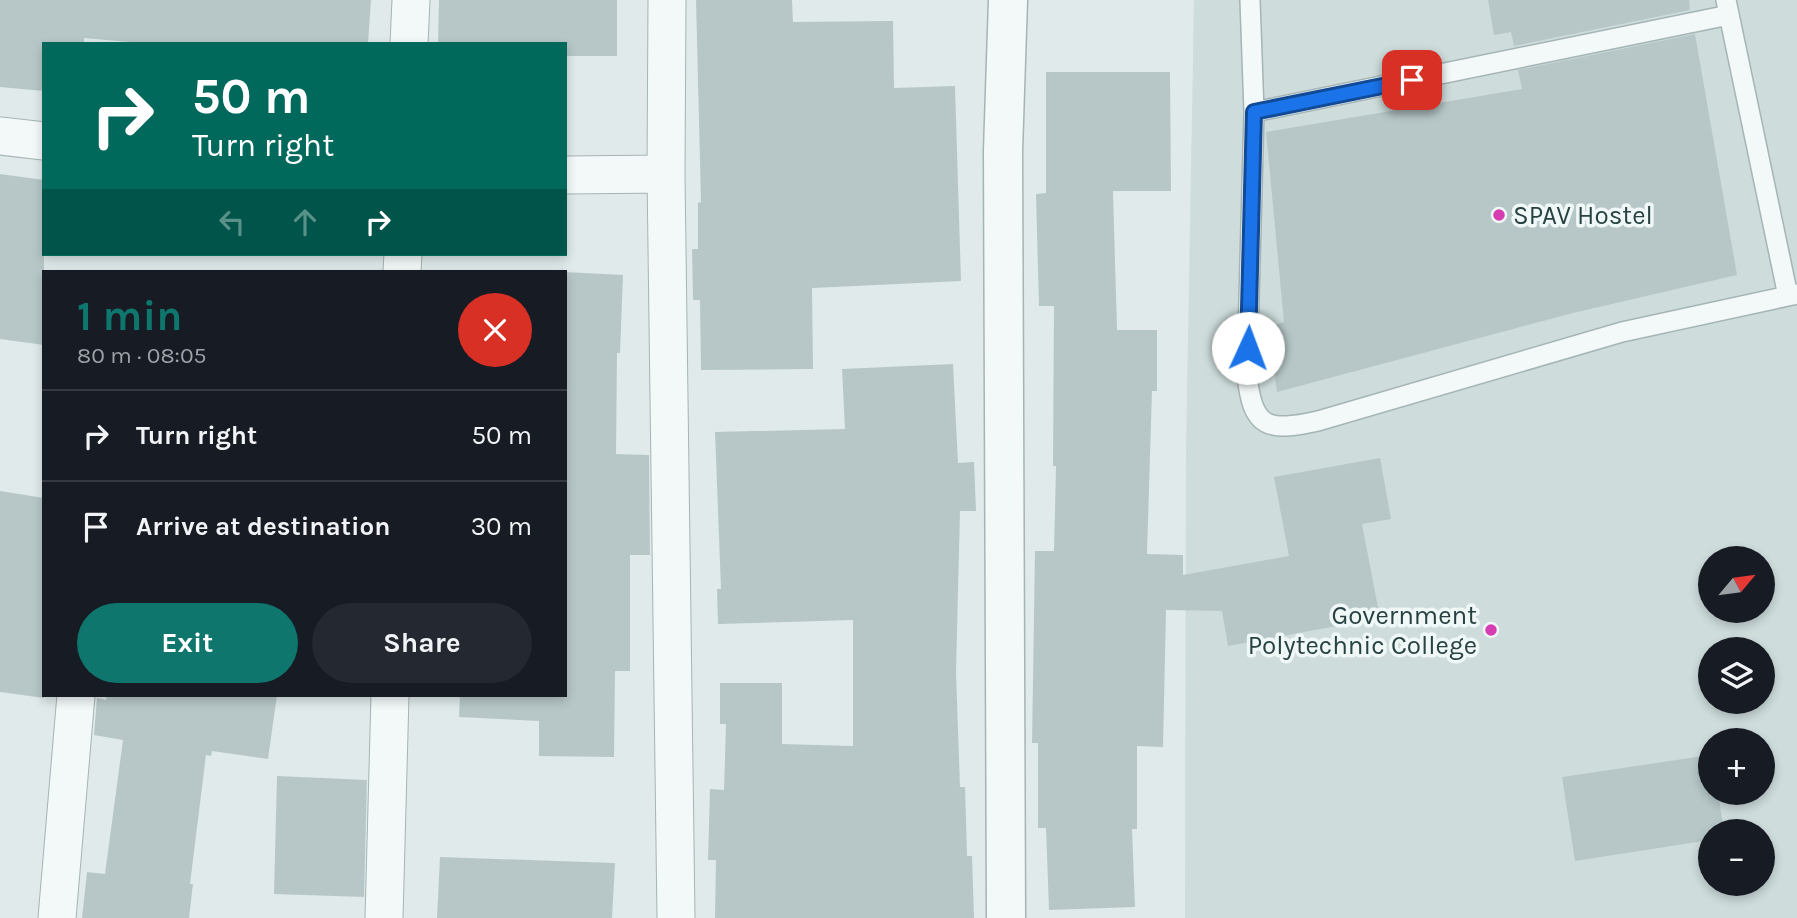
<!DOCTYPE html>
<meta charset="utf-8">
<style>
:root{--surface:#171b24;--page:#242831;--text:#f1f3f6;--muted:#9ea1a6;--line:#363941;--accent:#0f766e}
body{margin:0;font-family:Karla,sans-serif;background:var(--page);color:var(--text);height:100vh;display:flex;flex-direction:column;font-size:26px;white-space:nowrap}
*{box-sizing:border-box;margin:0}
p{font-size:23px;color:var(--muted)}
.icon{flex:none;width:38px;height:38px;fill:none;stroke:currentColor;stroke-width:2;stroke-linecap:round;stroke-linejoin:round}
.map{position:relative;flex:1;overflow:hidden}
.details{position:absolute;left:42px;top:270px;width:525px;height:427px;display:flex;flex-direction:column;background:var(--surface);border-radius:0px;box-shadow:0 4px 10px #0003}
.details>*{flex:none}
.hud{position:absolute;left:42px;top:42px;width:525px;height:214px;border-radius:0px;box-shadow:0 4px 10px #0003;background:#00695c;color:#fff;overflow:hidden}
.needle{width:46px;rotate:61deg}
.buttons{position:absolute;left:1698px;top:546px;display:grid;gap:14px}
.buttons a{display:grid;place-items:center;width:77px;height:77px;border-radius:50%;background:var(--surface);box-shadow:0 4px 10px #0003;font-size:35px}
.pin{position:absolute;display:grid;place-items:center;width:60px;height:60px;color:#fff;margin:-30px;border-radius:14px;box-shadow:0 4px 10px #0006}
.me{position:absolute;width:77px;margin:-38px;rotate:2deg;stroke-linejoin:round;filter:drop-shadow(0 0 5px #0008)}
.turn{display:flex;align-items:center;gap:24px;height:147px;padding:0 35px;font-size:32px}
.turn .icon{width:91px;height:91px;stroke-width:2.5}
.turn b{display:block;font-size:49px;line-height:60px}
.lanes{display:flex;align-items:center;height:66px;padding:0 35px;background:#0003;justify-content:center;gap:35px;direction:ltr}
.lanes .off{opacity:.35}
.round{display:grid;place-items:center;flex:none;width:74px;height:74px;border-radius:37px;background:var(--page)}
.head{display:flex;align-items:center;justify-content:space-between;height:119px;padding:0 35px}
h1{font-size:42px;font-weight:700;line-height:52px;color:var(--accent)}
.action{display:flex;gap:14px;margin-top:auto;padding:14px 35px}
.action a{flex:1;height:80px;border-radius:42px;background:var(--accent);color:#fff;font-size:28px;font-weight:700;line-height:80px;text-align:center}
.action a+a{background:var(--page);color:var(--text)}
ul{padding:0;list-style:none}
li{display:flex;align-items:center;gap:21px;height:91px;padding:0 35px;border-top:2px solid var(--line)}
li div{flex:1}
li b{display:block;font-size:26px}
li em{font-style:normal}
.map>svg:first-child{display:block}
.built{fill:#cedcdc;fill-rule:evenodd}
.building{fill:#b7c7c8}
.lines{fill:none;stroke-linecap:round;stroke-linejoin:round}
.service-casing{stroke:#a5b4b5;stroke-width:22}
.minor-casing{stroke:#a5b4b5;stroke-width:39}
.tertiary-casing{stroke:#a5b4b5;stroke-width:41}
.service{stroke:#f3f8f8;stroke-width:19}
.minor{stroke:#f3f8f8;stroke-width:37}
.tertiary{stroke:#f3f8f8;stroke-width:38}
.route-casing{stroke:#114b97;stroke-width:18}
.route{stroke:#1a73e8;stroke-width:12}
.poi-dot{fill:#d73db2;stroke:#f0f7f7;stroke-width:2.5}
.labels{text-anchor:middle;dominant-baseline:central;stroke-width:7;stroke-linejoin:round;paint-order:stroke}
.poi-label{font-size:26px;fill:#284243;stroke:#f0f7f7;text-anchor:start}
</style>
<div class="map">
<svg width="1797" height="918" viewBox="0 0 1797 918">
<rect width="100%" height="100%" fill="#e0eaea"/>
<!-- built -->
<path class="built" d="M1194,0h603v918h-612l1,-467zM1710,558h52v53h-52zM1710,649h52v53h-52zM1710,740h52v53h-52zM1710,831h52v53h-52z"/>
<!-- building -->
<path class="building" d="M0,0h371l-3,44h-216l-68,-6v6h-40v47l-44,-4z
M439,0h178v56h-52v-12h-127z
M696,0h96l1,22 100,-1 1,67 61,-2 6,195 -149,7 1,81 -112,1 -1,-70h-7l-1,-51h6v-46l3,-1z
M1488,0h201l1,10 -176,36 -3,-14 -17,3z
M1695,34l42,241 -164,38 -296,79 -9,-65 16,-5 -18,-190 256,-43 -4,-19z
M1046,72h124l1,119h-58l4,139h40v61h-5l-5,163 36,1v20l106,-19 -15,-79 106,-19 11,61 -29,5 18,94 -152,28 -6,-35 -56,-1 -3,137 -26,-1v83h-5l3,78 -86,3 -3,-82h-8v-85h-6l3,-192h19l2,-85h-3l1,-160h-15l-3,-112 10,-1z
M0,174l44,6v165l-44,-6z
M565,272l58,3 -3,78h-3l-1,101 33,1 1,100h-20v116h-15l-1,86 -75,-1v-35l-80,-4 1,-22h105z
M953,364l5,99 16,-1 2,49h-16l-4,161 4,115h5l2,69h5l2,62h-259l1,-58h-8l2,-71 14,1 2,-66h-6v-41h62v61l71,2v-126l-135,4 -1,-35h4l-6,-157 130,-3 -3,-60z
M0,491l44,7v200l-44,-6z
M107,695h170l-9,64 -56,-8 -1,5 -5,-1 -16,129h3l-4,34h-107l5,-46 18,2 18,-134 -29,-5 3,-37 9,2z
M1710,755v38h8l6,38h-14v9l-135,21 -13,-84z
M277,776l90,4 -3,117 -90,-3z
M440,857l175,6 -3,55h-175z"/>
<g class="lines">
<!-- service casing -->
<g class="service-casing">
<path id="service" d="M1250,0l4,112 -7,262c5,55 21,58 71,47l304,-89 175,-38
M1726,0l62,296
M1254,112l475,-97"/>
</g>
<!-- minor casing -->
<g class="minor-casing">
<path id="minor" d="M667,0l-1,174 10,744
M409,44l2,-44
M0,136l44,5
M565,175l101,-1
M402,271l1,-17
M57,918l19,-223
M384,918l6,-223"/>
</g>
<!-- tertiary casing -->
<g class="tertiary-casing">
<path id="tertiary" d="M1006,918l-3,-767 5,-151"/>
</g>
<!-- service -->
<use href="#service" class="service"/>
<!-- minor -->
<use href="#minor" class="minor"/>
<!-- tertiary -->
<use href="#tertiary" class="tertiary"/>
</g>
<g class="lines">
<!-- route casing -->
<g class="route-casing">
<path id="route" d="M1248,348l6,-236 158,-32"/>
</g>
<!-- route -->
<use href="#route" class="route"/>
</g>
<!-- markers -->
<g class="poi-dot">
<circle cx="1499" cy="215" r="7"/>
<circle cx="1491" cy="630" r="7"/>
</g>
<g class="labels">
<!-- poi labels -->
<g class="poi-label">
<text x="1513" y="215">SPAV Hostel</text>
<text x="1477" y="615" text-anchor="end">Government<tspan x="1477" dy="30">Polytechnic College</tspan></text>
</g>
</g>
</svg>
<div class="buttons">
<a><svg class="needle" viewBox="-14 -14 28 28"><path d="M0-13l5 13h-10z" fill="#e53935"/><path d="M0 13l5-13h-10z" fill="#9ea1a6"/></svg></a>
<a><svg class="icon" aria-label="layers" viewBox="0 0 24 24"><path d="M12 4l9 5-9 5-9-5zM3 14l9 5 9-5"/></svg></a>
<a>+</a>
<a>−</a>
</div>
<div class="pin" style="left:1412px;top:80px;background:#d93025"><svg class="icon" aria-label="arrive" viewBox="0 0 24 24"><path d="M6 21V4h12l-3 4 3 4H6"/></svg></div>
<svg class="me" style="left:1248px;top:348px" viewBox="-20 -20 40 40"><circle r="19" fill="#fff"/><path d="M0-13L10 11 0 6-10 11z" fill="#1a73e8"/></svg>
<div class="hud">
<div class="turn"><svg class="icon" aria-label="right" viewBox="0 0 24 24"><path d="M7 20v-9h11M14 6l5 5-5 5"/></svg><div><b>50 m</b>Turn right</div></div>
<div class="lanes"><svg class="icon off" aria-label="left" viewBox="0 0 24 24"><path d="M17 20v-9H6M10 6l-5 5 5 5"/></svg><svg class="icon off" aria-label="ahead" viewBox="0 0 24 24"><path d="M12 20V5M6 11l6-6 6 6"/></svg><svg class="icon" aria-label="right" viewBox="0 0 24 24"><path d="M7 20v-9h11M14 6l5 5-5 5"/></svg></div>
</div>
<section class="details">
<div class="head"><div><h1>1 min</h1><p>80 m · 08:05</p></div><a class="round" style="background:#d93025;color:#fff"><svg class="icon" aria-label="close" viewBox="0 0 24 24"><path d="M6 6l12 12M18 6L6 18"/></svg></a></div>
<ul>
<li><svg class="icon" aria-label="right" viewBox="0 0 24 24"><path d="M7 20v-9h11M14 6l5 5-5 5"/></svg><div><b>Turn right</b></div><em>50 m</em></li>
<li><svg class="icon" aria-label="arrive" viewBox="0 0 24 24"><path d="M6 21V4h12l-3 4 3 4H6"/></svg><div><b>Arrive at destination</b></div><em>30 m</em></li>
</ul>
<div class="action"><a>Exit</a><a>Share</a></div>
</section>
</div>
